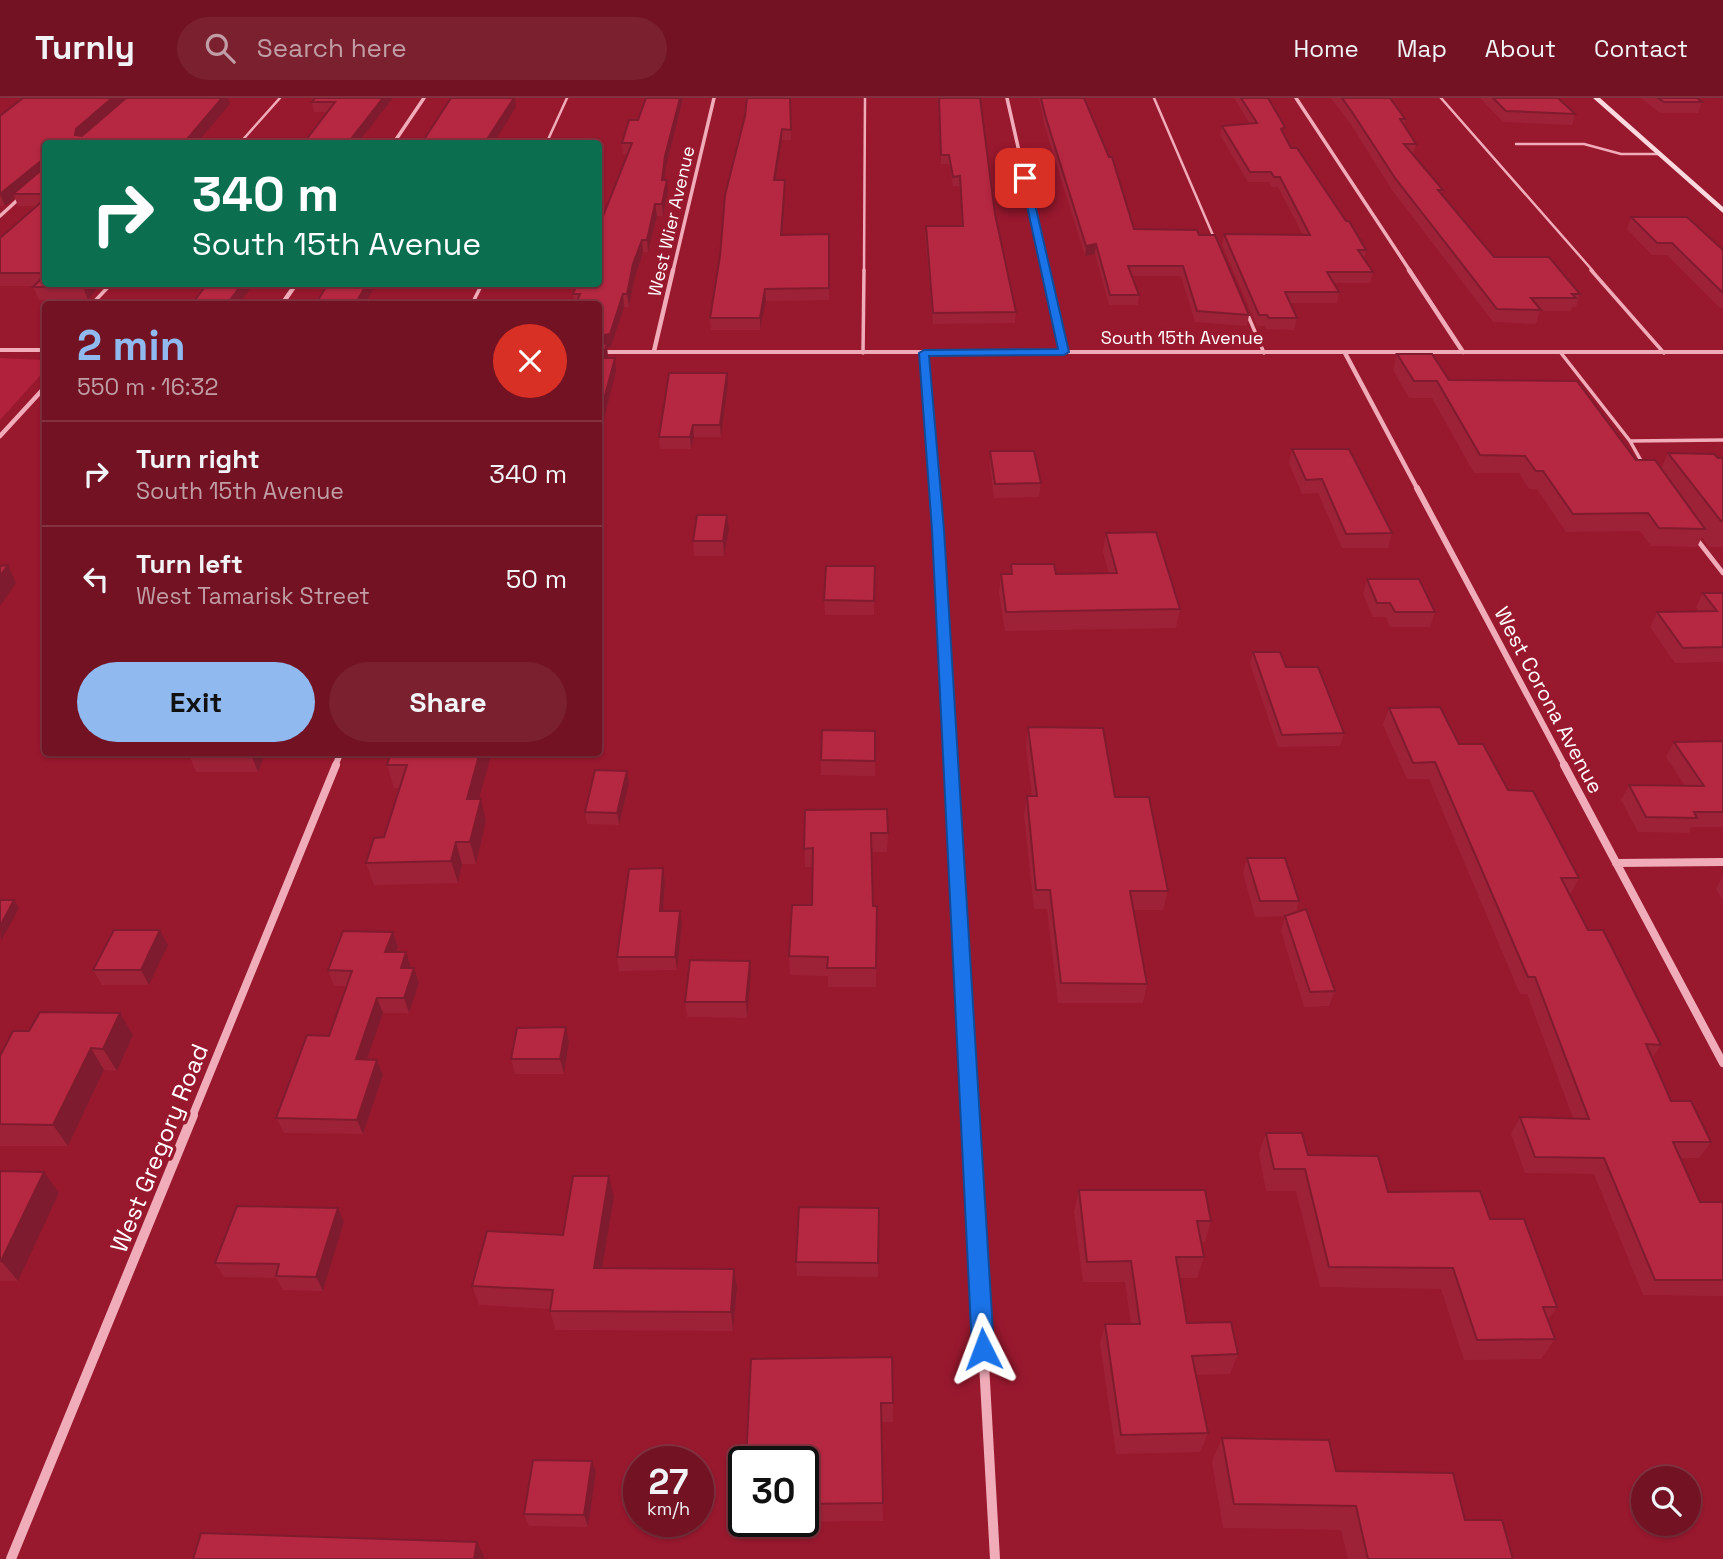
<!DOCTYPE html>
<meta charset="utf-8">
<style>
:root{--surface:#721222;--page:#7a202f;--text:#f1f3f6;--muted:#c19ea5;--line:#843240;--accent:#90b9f0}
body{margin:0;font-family:"Space Grotesk",sans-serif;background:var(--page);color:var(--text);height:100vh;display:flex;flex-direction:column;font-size:26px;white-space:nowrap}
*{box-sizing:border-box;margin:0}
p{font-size:23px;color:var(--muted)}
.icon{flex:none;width:38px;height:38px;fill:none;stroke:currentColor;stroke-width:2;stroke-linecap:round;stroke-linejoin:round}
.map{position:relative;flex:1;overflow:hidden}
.sheet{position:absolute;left:42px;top:203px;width:560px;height:455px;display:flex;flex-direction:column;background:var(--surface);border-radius:7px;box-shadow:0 2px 5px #0004,0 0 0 2px var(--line)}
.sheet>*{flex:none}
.hud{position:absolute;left:42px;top:42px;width:560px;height:147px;border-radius:7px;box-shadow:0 2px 5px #0004,0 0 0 2px var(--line);background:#0b6e4f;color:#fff;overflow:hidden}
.controls{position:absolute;left:1631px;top:1368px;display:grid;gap:14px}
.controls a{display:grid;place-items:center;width:70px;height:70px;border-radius:50%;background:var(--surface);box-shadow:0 2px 5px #0004,0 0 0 2px var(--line);font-size:35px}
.speed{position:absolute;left:623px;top:1348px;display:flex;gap:14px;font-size:35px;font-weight:700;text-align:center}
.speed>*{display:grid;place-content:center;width:91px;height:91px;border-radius:50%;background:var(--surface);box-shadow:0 2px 5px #0004,0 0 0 2px var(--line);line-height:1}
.speed small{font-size:18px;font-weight:400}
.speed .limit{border:4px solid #111;border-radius:10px;background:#fff;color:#111}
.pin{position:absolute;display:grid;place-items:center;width:60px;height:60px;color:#fff;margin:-30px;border-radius:14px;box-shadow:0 4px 10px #0006}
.me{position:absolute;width:77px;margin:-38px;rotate:357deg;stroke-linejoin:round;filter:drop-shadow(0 0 5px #0008)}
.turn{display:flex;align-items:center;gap:24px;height:147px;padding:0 35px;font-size:32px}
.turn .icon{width:91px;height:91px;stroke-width:2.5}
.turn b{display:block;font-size:49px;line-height:60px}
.round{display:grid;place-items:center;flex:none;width:74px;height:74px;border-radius:37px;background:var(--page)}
.head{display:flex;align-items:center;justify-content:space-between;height:119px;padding:0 35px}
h1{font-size:42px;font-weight:800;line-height:52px;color:var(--accent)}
.cta{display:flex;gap:14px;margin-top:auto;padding:14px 35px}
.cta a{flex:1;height:80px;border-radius:42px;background:var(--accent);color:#111;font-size:28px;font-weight:800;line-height:80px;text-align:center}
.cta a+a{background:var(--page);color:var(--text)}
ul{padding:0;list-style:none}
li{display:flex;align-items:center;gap:21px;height:105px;padding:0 35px;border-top:2px solid var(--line)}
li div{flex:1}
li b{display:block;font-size:26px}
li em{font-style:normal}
header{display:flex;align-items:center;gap:42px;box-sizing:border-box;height:98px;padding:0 35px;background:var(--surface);border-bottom:2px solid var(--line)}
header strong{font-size:33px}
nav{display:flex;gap:38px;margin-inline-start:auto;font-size:24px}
.search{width:490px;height:63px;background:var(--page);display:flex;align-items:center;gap:18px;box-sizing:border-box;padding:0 24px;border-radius:38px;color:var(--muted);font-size:26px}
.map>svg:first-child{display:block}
.green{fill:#b1213b}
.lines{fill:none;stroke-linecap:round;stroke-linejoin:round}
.service-far2{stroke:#f1acb9;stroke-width:2.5}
.service-far1{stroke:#f1acb9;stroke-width:3.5}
.service{stroke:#f1acb9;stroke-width:4.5}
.minor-far4{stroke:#f1acb9;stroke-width:3.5}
.minor-far3{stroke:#f1acb9;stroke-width:4.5}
.minor-far2{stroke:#f1acb9;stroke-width:6}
.minor-far1{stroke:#f1acb9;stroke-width:8}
.minor{stroke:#f1acb9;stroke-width:10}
.tertiary{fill:#f1acb9;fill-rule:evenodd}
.secondary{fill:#fcdae0;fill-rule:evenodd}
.wall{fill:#9d2238}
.shaded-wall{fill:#7f1b2e}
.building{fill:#b62741;stroke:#7f1b2e;stroke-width:2}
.route{fill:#1a73e8;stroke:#114b97;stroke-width:2}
.labels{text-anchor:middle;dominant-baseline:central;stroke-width:7;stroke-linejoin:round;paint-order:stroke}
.far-street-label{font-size:18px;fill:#fff;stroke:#98182e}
.street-label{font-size:21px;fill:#fff;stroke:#98182e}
.near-street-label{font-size:24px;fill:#fff;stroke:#98182e}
</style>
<header>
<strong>Turnly</strong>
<div class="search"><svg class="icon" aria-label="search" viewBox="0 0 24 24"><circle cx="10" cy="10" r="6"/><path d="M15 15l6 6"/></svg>Search here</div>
<nav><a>Home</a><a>Map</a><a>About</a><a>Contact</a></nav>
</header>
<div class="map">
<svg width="1723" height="1461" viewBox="0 0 1723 1461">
<rect width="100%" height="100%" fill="#98182e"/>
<!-- green -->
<path class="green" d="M0,260l45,2 1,9 -46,51z"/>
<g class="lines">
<!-- service-far2 -->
<path class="service-far2" d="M1154,0l61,142
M1441,0l152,173
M239,46l41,-46
M546,46l21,-46
M1516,46h68l37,10h38
M864,173l1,-173"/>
<!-- service-far1 -->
<path class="service-far1" d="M1591,172l73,83
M92,206l19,-20
M472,206l10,-20
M1247,215l17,40
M863,255l1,-83
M1561,255l69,88 93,-1
M1630,343l14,25"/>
<!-- service -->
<path class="service" d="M1695,439l28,36"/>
<!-- minor-far4 -->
<path class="minor-far4" d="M1007,0l39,173
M1296,0l114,173
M393,46l31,-46
M0,118l23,-21
M673,173l41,-173"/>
<!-- minor-far3 -->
<path class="minor-far3" d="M1046,172l18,82
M1409,172l54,82
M282,206l14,-20
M654,253l19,-81
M924,255l11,137
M1345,255l73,137
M0,338l46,-50"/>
<!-- minor-far2 -->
<path class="minor-far2" d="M935,390l16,278
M1417,390l148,278
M335,668l6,-14"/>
<!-- minor-far1 -->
<path class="minor-far1" d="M951,667l19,352
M1564,667l159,298
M1616,765l107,-1
M192,1019l144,-352"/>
<!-- minor -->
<path class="minor" d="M970,1017l25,444
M11,1461l182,-444"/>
<!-- tertiary -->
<path class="tertiary" d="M0,250h46v4h-46z
M598,252h1125v4h-1125z"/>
<!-- secondary -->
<path class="secondary" d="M1593,0h7l123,109v6z"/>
</g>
<!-- wall -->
<path class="wall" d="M393,0l-36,46h-54l25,-32h-14l-2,-10z
M646,0h37l-17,69 -2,13 4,12 -5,24h-6l-9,36h-5l-8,25 -6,30h-5l-13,40 -4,1 1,10 8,13 -18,73v-140h-23l-2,-10 54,-140h-4l-1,-11 16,-23z
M791,0v42h-9l-6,40h9v11l-2,44 46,-1v66l-63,1 -6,29h-49l-1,-12 35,-202z
M938,0h42l15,116 21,98 -1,11 -82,1 -8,-88 1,-10h36l-2,-40h-7l-4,-22h-8z
M1039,0h45l50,131 65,6 50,80 -2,11 -52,-4 -14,-46h-49l7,19 -1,10h-29l-14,-51 -10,2 -41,-132z
M1234,0h34l23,50 75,102 -2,9 9,13 -3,11h-36l5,9 -2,11h-47l7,15 -3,12 -28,-1 -1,-3h-8l-35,-81 2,-11 79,1 -25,-48h-6l-3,-5h-21l-28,-47 2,-9 28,-2z
M1331,0h59l15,21 -1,6 12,19 -3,11 30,35 -2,5 53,62 86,37 -4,13h-4l-1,4h-31l-4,13 -43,-2 -101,-132 -42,-67z
M1480,0h78l17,16 -3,11 -69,-3z
M1641,0h56l5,4 -4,11h-38z
M230,6l-34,40h-150v140h55l-13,16h-49l-6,-13 2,-1h-35v-48l36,-32h-18l-3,-8 -10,8h-5v-90z
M1631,119l92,33v58h-3l-53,-53h-15l-25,-26z
M1397,256l52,26 187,80 25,9 7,-16 55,5v89h-14l-7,-10 -5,10 -46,-1 -11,-15 -74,1 -29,-43h-8l-10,-16h-45l-42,-75h-23l-16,-28z
M728,286l-7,53h-27l-3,12h-31l-1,-12z
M1292,351l100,84 -4,15h-46l-24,-55 -16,1 -13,-31z
M990,353l51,32 -2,14 -45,1 -4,-33z
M727,417l2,14 -5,27h-30l-1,-15z
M1106,435l74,76 -4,19 -171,3 -6,-38 2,-19h9l1,-10 45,10h53l-6,-22z
M875,468l-1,49h-49l-1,-15z
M1367,481l68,33 -5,15h-40l-4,-10h-13l-10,-23z
M1703,495h20v69l-48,1 -25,-36 7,-15 42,-1 -3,-4z
M1253,554l91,81 -4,13 -62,1 -28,-83z
M1389,610l70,36 49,46 71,88 -9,17 18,35 73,115 -9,13 19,43 40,41 -12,16h-19l20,44h23v94l-80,-1 -49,-121 -69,-1 -14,-39 9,-17 53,1 -46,-124h-7l-91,-215h-22l-24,-54z
M1028,629l87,70 53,94 -5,19h-29l13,74 -4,19h-85l-11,-94h-13l-10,-94 3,-19h5l-6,-49z
M875,633v45l-54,-1v-15z
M1723,643v86h-32l-2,6 -51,-1 -17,-32 8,-15 56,1 -19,-29 8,-15z
M192,654h74l-8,20h-62l-6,-15z
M492,654l-13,47 7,22 -10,43h-14l-4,19 -84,2 -8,-22 18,-26 16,-49h-6l-7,-23z
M629,685l-10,42 -32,-1 -2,-12z
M805,712l83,23 -1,19h-15l1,54h4l-1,81h-48v-11l-38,-1 -1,-19 23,-51 1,-38h-8z
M1247,760l52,43 -3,12 39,78 -6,15 -25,1 -23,-76 4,-15 -30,1 -12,-44z
M663,770l2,13 -2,30 19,13 -5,46 -58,1 -2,-14z
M1723,778v25l-7,-12z
M393,834l5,15 -2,5h10l5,16h3l5,15 -10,30h-26l-16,47h10l6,15 -20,59 -79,-1 -8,-15 53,-82 18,-50h-13l-6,-16z
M168,847l-19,40h-47l-9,-15z
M751,878l-4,42 -60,-1 -2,-15z
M566,929l3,15 -5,32h-49l-4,-15z
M133,937l-16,36 -13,-1 -36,76h-68v-90z
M1266,1035l42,22 80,37 102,27 67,88 -9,13 7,19 -14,20 -77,1 -23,-71 -121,-2 -24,-96h-30l-7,-37z
M0,1073l44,1 15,21 -41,88h-18z
M1079,1092l132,31 -6,21h-4l3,15 -7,21h-17l7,45 51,31 -8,20 -34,1 12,58 -8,19 -84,2 -16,-110 5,-20h26l-6,-42h-42l-9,-70z
M614,1099l-12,71 135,20 -4,43 -178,-1 -5,-21 -71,-4 -7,-19 91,-51z
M338,1110l6,14 -21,69 -40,-1 -7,-12 -52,-1 -9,-14z
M879,1110l-1,69 -81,-1 -1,-14z
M751,1261l142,44v19h-12l2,99 -137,1v-1h57v-60z
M1222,1340l114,33 129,49 48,39h-165l-7,-29 -118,-2 -11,-66z
M596,1375l-8,54 -59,-1 -5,-12z"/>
<!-- shaded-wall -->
<path class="shaded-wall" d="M112,0h16l-48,43 -5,-6 1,-6z
M222,0h6l2,6 -34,40h-13z
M383,0h10l-36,46h-10z
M514,0h1l1,9 -23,37h-9z
M680,0h3l-17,69 -3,25 -1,-12 3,-24z
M782,31v11l-8,51v-11z
M42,62l4,8 -33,26 2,4 -10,8 -5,-12z
M667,82l1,12 -5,24 -1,-12z
M785,82v11l-3,55 -1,-11z
M655,106l2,12 -9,36 -1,-12z
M642,142l1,12 -8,25 -6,30 -2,-13 6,-30z
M1096,146l-1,10 -10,2 1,-10z
M86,186h15l-13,16 -5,-13z
M242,186h12l-15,20h-12z
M367,186h9l-11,20h-10z
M765,191l1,12 -6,29v-12z
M623,196l1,13 -13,40 -4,1 1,9 -4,14 -6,-22v-13z
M615,260l1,13 -18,73v-22z
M727,275l1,11 -7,53 -1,-12z
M693,327l1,12 -3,12 -1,-12z
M727,417l2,14 -5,27 -1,-15z
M8,467l8,18 -16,23v-30z
M254,654h12l-8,20 -6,-15z
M480,654h12l-19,69 -6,-22z
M627,673l2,12 -10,42 -2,-12z
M481,701l5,22 -10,43 -6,-22z
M456,744l6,22 -4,19 -7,-22z
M663,770l2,13 -3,44 -2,-14z
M14,802l5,8 -18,33 -1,-15z
M680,813l2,13 -5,46 -2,-13z
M160,832l8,15 -19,40 -8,-15z
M393,834l5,15 -8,20 -5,-15z
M406,854l5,16h-10z
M750,863l1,15 -4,42 -1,-16z
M414,870l5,15 -10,30 -5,-15z
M377,900l6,15 -21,61 -6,-15z
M120,915l13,22 -16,36 -14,-22z
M566,929l3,15 -5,32 -4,-15z
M91,950l13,22 -36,76 -15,-21z
M377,962l6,15 -20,59 -6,-14z
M44,1074l15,21 -41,88 -17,-20z
M609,1078l5,21 -15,90 -5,-19z
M338,1110l6,14 -21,69 -7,-14z
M734,1171l3,19 -4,43 -2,-19z
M592,1363l4,12 -8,54 -4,-12z
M477,1444l8,17h-11z"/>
<!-- building -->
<path class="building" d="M23,0h89l-36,31 -1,6 7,1 44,-38h96l-39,46h-137v50h-33l32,-27 -3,-7 -42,34v-78z
M315,0h68l-36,46h-44l32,-42h-23z
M451,0h63l-30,46h-63z
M646,0h34l-15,58 -3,24h5l-5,24h-7l-8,36h-5l-9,24 -6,30h-4l-13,40 -12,2v-32h-22l4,-10h-7l4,-10h21v-55l34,-86h-10l7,-23h9z
M747,0h43l1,32 -9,-1 -8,51h11l-4,55 48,-1v54l-64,1 -5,29h-50l10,-62 5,-61 20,-79z
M939,0h41l15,116 21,98 -83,1 -7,-87h37l-3,-50 -7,1 -4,-22h-8z
M1041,0h43l25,59h3l22,72 63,1 2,5h16l34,80 -52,-4 -14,-45h-55l11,29h-29l-14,-51 -10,2 -41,-131z
M1241,0h27l17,29 -4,2 10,19h6l49,73h3l17,29h-8l15,22h-46l12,20h-54l12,26h-28l-2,-3h-8l-35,-81 86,1 -30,-58h-6l-3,-5h-21l-28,-46 35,-3z
M1342,0h48l15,21h-5l16,25h-12l39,46h-5l56,67h55l31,37h-8l4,4h-45l10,12 -44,-1 -102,-131 -43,-66z
M1493,0h65l17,16 -69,-3z
M1658,0h39l5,4h-38z
M46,100v75h-46v-35z
M1631,119h56l36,33v43l-51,-50h-15z
M46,176v10h40l-3,3h-50z
M207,186h35l-15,20h-35z
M328,186h39l-12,20h-46l3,-4h6z
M598,245l9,1 -5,14h13l-17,64z
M1397,256h35l17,26 128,1 59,79h19l50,69 -46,-1 -11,-15 -75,1 -30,-43h-7l-11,-15 -45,-1 -43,-74h-23z
M669,275h58l-7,52h-27l-3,12h-31z
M1292,351h57l43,84 -46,1 -24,-55 -16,1z
M990,353h44l7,32 -46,1z
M1668,355l46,1 4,4h5v63h-2z
M697,417h30l-4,26h-30z
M1156,434l24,77 -174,3 -5,-38h11l-1,-10h43l2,10 61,-1 -11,-40z
M8,467l-8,11v-10z
M826,468h49l-1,35 -50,-1z
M1367,481h52l16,33h-40l-5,-9h-13z
M1703,495h20v54l-40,1 -26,-36 60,-1z
M1253,554h27l6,15h32l26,66 -62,2z
M1440,609l19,37h24l25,46 25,1 46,87h-18l27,52h15l58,115 -15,-1 25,57h20l20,41h-38l27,60h23v78h-68l-51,-122 -69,-1 -15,-40 69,2 -54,-142h-7l-93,-215 -22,1 -24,-55z
M1028,629l75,1 12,69h34l19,94h-38l17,93 -86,-1 -11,-93h-14l-9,-94h10z
M822,632l53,1v30l-54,-1z
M1723,643v71h-29l3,6 -51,-1 -17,-32 75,1 -30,-44z
M192,654h62l-2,5h-62z
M391,654h89l-13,47h14l-11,43h-14l-5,19 -85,2 8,-25 10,-1 23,-72h-20z
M595,672l32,1 -10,42 -32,-1z
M887,711l1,24h-17l2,73h4l-1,62h-49l1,-11 -39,-1 3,-51h20l1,-57 -9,1 1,-39z
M1247,760h38l14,43h-39z
M663,770l-3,43h20l-5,46h-58l12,-88z
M0,802h14l-14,26z
M1306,811l29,82 -25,1 -25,-76z
M114,832h46l-19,40h-48z
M343,833l50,1 -8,20h21l-5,16h13l-10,30h-27l-21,61 21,1 -20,60 -81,-2 31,-83 22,1 23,-65 -24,-1z
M690,862l60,1 -4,41h-61z
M40,914l80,1 -17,36 -12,-1 -38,77 -53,-1v-68l13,-25h16z
M566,929l-6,32h-49l6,-31z
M1266,1035h36l6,22 70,1 10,36 92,-1 10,28h34l33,88h-14l12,32 -78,1 -24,-72 -124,-1 -24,-98h-31z
M0,1073l44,1 -43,89h-1z
M573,1078h36l-15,92 140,1 -3,43 -181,-1 3,-21 -81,-4 15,-55 76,4z
M1079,1092h126l6,31h-14l7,36h-28l11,66 44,-1 7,32 -46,2 16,77 -87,2 -16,-111h35l-9,-63 -44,1z
M237,1108l101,2 -22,69 -40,-1 3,-12 -64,-1z
M799,1109l80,1 -1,55 -82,-1z
M892,1259l1,46h-12l2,100 -80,1v-43h-57l5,-102z
M1222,1340l107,2 7,31 117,2 12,47h37l11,39h-145l-12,-53 -122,-2z
M533,1362l59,1 -8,54 -60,-1z
M201,1435l276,9 -3,17h-281z"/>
<!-- route -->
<path class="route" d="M1025,77l4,3 40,174 -5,3 -135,1 15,174 50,819 -3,7 -8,3 -8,-3 -3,-7 -40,-819 -13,-177 5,-3 134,-1 -37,-171z"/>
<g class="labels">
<!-- far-street labels -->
<g class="far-street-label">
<text transform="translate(671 123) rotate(-77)">West Wier Avenue</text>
<text x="1182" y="239">South 15th Avenue</text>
</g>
<!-- street labels -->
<g class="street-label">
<text transform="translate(1549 602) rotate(62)">West Corona Avenue</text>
</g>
<!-- near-street labels -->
<g class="near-street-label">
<text transform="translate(159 1050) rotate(-68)">West Gregory Road</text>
</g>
</g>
</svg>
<div class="controls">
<a><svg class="icon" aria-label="search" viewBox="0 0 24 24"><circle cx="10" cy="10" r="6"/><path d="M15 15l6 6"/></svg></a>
</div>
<div class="speed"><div>27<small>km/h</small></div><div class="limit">30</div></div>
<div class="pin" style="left:1025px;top:80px;background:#d93025"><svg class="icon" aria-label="arrive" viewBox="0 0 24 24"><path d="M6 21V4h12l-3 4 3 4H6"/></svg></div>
<svg class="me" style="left:983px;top:1251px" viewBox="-20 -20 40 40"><path d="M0-17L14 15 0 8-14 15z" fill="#1a73e8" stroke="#fff" stroke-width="4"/></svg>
<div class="hud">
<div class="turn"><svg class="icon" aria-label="right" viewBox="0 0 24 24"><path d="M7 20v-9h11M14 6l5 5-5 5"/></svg><div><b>340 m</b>South 15th Avenue</div></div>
</div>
<section class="sheet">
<div class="head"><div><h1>2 min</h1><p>550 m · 16:32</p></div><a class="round" style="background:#d93025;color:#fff"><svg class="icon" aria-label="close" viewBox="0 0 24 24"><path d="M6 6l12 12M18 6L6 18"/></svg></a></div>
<ul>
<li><svg class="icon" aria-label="right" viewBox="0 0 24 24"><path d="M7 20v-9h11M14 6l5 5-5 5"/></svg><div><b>Turn right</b><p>South 15th Avenue</p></div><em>340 m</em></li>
<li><svg class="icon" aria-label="left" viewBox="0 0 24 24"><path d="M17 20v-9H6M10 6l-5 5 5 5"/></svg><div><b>Turn left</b><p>West Tamarisk Street</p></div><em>50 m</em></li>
</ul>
<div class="cta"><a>Exit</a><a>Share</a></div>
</section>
</div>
